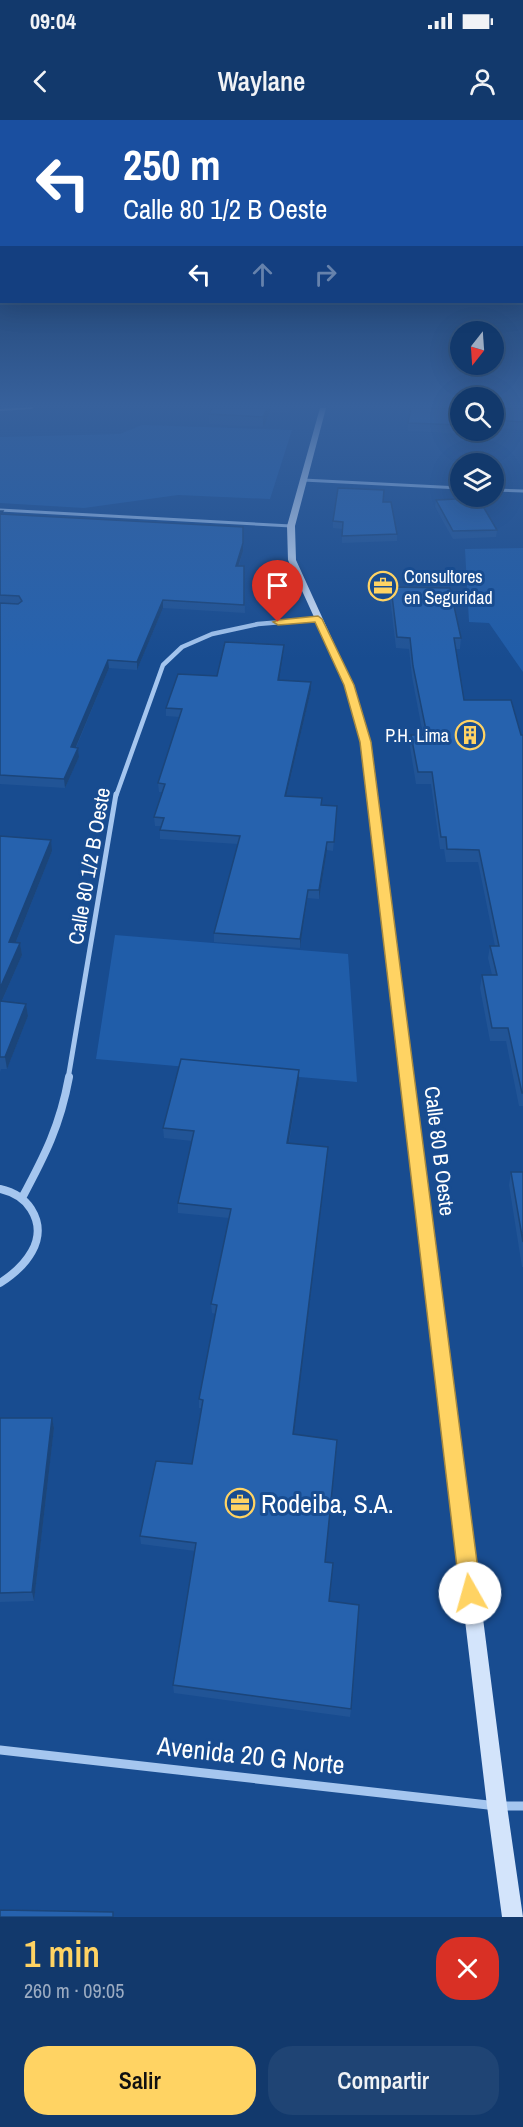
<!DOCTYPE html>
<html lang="es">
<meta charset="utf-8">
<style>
:root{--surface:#12396c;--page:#1f4474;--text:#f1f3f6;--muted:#9cacc2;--line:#31537f;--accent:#ffd363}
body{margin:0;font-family:"Archivo Narrow",sans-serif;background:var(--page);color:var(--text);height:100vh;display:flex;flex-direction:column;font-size:22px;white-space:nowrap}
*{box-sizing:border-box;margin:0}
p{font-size:20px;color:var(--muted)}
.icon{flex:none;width:33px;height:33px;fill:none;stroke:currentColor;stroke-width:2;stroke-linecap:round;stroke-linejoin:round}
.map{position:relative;height:1797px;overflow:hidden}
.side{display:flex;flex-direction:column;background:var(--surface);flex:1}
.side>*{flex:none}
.banner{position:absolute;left:0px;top:0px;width:524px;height:183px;box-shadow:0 6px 24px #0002,0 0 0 2px var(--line);background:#1a4fa0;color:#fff;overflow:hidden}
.needle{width:39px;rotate:197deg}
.buttons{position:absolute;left:450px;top:201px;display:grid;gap:12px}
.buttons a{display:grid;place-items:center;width:54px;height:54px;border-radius:50%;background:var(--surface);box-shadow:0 6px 24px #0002,0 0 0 2px var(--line);font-size:30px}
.pin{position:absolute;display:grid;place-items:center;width:51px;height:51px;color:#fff;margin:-62px -26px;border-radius:50% 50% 50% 0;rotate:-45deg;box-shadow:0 0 6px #0007}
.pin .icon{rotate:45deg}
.me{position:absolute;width:66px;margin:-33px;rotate:353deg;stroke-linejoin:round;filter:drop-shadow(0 0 4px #0008)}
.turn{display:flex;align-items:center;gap:21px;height:126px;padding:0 24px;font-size:27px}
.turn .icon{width:78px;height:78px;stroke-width:2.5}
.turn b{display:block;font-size:42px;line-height:51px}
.lanes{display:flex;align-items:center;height:57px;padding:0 24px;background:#0003;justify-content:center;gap:30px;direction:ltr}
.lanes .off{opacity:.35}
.round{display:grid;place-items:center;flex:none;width:63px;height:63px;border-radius:24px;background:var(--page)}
.overview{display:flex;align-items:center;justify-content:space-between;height:102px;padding:0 24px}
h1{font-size:36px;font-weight:600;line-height:45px;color:var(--accent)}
.cta{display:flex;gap:12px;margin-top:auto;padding:12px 24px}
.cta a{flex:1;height:69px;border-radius:24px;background:var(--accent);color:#111;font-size:24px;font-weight:600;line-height:69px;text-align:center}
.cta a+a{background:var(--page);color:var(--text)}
.status{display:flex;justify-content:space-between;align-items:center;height:42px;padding:0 30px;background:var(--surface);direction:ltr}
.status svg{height:16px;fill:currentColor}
header{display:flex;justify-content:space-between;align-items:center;height:78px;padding:0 24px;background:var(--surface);font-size:27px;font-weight:600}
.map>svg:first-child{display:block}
.green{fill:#205da9}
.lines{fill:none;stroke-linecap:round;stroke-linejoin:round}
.lane{stroke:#a5c6ef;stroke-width:2}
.street-far4{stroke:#a5c6ef;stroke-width:3}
.street-far3{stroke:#a5c6ef;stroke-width:4.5}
.street-far2{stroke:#a5c6ef;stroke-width:5}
.street-far1{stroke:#a5c6ef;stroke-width:8}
.street{stroke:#a5c6ef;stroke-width:9}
.secondary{fill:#d3e4fb;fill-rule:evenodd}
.wall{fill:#215496}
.shaded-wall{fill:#1b457a}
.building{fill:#2662ae;stroke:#1b457a;stroke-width:1.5}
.route{fill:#ffd363;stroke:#a68940;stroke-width:1.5}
.labels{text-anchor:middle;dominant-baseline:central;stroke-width:6;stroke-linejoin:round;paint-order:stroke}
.far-poi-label{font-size:18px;fill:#fff;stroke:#184c90;text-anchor:start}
.street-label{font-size:21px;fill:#fff;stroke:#184c90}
.near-poi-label{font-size:26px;fill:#fff;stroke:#184c90;text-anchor:start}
.near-street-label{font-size:26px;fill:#fff;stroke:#184c90}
</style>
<div class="status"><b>09:04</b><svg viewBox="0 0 49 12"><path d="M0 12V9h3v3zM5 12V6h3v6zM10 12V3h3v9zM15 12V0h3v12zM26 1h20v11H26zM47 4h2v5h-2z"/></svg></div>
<header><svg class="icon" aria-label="back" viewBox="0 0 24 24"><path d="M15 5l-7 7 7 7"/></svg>Waylane<svg class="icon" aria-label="person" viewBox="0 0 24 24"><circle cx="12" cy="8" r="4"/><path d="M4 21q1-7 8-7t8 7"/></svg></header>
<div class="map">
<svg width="523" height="1797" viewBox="0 0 523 1797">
<rect width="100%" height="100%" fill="#184c90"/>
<!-- green -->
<path class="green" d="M142,305l150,5 -22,69 -92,-4 -94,13 -84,-5v-66l120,-3z
M523,428v124l-34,-49 -20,-1 -4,-73z
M115,815l233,19 9,128 -261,-23z"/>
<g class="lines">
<!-- lane -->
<path class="lane" d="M0,290l32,-2"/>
<!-- street-far4 -->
<path class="street-far4" d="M303,360l157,8
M494,370l29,1
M0,390l291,16"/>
<!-- street-far3 -->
<path class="street-far3" d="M116,676l47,-131 19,-18 30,-13 46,-10 60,-5"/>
<!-- street-far2 -->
<path class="street-far2" d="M68,959l48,-285"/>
<!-- street-far1 -->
<path class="street-far1" d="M0,1069c13,3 24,9 31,20 19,30 -6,58 -31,74
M22,1078c23,-43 38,-72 47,-121"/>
<!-- street -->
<path class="street" d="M0,1630l497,56h26"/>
<!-- secondary -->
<path class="secondary" d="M320,288h6l-31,118 1,34 57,125 18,57 136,1064 16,111h-21l-15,-111 -126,-1064 -16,-57 -57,-125 -1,-34z"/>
</g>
<!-- wall -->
<path class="wall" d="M212,288h78l-2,5 -18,-1 -7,15 -54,-3v-10z
M460,288v22h17l-1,4 -68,-3v-8z
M494,288h29v22l-29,-1z
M436,380l61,30 -1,7 -43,2 -18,-32z
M383,382l14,32v7l-55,2v-14l-9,-1v-7z
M0,391l4,4 239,36 -4,15h5l1,47 -82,-5 -26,62 -28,-2 -33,80h2l1,9 -14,31 -65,-4v-181l18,1h1l-19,-1z
M391,467l70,51 -1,11h-4l8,51 57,35h2v371h-4l-13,-65h-16l-10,-53 2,-13h10l-4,-17 2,-12h5l-17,-84h-32l-2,-13h-4l-9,-65h-15l-6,-37 1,-12h12l-11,-58 -3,-28 -13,-1 -6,-50z
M283,533l-4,27 32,2v8l-25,107 36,8 15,1 -4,45 -6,-1 -8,49 -12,-1 -7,50 -86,-6v-9l24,-89 -78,-5v-9l1,-4h-6l-1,-9 9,-25h-4l-1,-9 22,-66 -14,-1v-8l51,-32z
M0,716l52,15 -36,91 4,1 2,12 -20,46 24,3 2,12 -21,53h-6l-1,3z
M299,959l-10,64 38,13 -33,279 31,127 5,39 21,108 -1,8 -176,-24 -1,-8 22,-134 -54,-7 -1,-8 52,-72 9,-56h-2v-9l17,-85 -4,-1 -1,-9 18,-86 -51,-5v-10l14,-62 -28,-3 -1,-10z
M511,1052h12v95h-1l-13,-82z
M0,1298h52l2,10 -20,173 -34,1z"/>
<!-- shaded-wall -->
<path class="shaded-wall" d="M267,288h3v4l-7,15v-10z
M243,423v8l-7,22v-7z
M163,480v8l-26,62v-8z
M284,525l-1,8 -5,35v-8z
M108,540l1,8 -37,88 -1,-9z
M311,562v8l-27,115 1,-9z
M78,628l1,9 -14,31 -1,-9z
M51,720l1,11 -41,103 -2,-12z
M327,722v8l-8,49v-9z
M308,770l-1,8 -7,50v-9z
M20,823l2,12 -22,50v-17z
M26,884l2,12 -21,53 -2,-12z
M299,950v9l-12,73v-9z
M328,1027l-1,9 -34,287v-9z
M52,1298l2,10 -20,173 -2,-9z"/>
<!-- building -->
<path class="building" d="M212,288h55l-4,9 -54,-3z
M411,288h49v17l-52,-2z
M494,288h29v14l-29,-2z
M338,368l46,2 -1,12h8l6,32 -55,2 1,-14 -10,-1z
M478,378l19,32 -44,1 -17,-31z
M0,391h3l-2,3 242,13v16l-7,23h8v39l-81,-5 -26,62 -29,-2 -37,87 7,1 -14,31 -64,-4v-172l18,1 4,-3 -3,-5 -19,-1z
M391,467l59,1 11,50h-7l10,62h47l10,35h2v358h-1l-14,-65h-16l-10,-53h15l-7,-29h9l-20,-96 -32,-1 -1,-12h-5l-9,-65h-14l-7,-37h16l-14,-69 -3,-28 -13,-1z
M225,522l59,3 -6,35 33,2 -26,114 37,2 -1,7 16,1 -3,36h-7l-8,48h-11l-8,49 -86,-6 26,-97 -80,-6 4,-12 -10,-1 11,-33 -7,-1 24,-74 -16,-1 12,-34 39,2z
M0,716l51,4 -42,102 11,1 -20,45z
M0,881l26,3 -21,53h-5z
M181,939l118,11 -12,73 41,4 -35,287 44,6 -12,122 8,1 -4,38 30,4 -8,104 -178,-24 23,-142 -56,-7 16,-75 36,3 11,-64 -4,-1 18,-94 -6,-1 20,-95 -53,-6 16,-72 -31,-3z
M511,1052h12v70z
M0,1298h52l-20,174 -32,1z
M0,1790l113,2v5h-113z"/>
<!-- sky -->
<linearGradient id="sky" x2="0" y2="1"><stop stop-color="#0d2a4f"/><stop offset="0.53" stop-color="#37619c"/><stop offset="1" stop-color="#37619c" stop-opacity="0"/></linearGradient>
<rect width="523" height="539" fill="url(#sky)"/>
<!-- route -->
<path class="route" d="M318,496l4,3 32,66 17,57 110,851 -3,7 -8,3 -7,-3 -3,-7 -100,-851 -16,-57 -29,-63 -37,3 -5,-3 5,-2z"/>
<!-- icons -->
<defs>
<g id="office-ring" transform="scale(1.5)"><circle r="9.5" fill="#184c90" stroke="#ffd363" stroke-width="1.5"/><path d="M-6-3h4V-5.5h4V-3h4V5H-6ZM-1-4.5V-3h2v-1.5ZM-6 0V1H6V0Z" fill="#ffd363"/></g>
<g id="building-ring" transform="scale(1.5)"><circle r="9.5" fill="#184c90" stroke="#ffd363" stroke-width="1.5"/><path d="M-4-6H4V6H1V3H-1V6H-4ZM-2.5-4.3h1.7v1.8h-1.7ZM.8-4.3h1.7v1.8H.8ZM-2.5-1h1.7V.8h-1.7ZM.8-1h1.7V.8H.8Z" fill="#ffd363"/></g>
</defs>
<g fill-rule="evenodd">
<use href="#office-ring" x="383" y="466"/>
<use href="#building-ring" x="470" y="615"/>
<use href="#office-ring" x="240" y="1383"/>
</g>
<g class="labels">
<!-- far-poi labels -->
<g class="far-poi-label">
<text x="404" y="456">Consultores<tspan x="404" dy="21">en Seguridad</tspan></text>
<text x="449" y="615" text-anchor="end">P.H. Lima</text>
</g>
<!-- street labels -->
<g class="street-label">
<text transform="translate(89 746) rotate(-80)">Calle 80 1/2 B Oeste</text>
<text transform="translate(440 1031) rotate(83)">Calle 80 B Oeste</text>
</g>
<!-- near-poi labels -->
<g class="near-poi-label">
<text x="261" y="1383">Rodeiba, S.A.</text>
</g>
<!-- near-street labels -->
<g class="near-street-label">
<text transform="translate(251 1635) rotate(6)">Avenida 20 G Norte</text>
</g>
</g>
</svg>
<div class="buttons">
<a><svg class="needle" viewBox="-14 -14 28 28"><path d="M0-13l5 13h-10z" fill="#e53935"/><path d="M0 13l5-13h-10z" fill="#9cacc2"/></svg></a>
<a><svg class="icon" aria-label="search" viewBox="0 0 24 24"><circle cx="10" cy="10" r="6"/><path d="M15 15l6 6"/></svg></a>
<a><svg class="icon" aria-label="layers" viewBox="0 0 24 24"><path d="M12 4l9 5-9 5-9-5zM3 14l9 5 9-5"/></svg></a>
</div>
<div class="pin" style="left:278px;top:502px;background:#d93025"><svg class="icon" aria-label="arrive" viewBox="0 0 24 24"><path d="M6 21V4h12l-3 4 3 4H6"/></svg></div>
<svg class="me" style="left:470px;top:1473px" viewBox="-20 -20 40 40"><circle r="19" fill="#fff"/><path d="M0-13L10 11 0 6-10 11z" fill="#ffd363"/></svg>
<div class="banner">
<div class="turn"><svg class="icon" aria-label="left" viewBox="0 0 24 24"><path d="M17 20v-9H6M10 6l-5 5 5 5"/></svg><div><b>250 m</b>Calle 80 1/2 B Oeste</div></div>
<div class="lanes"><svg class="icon" aria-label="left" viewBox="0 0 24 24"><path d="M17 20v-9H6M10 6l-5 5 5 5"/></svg><svg class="icon off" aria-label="ahead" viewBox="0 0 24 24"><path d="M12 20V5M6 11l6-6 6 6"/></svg><svg class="icon off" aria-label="right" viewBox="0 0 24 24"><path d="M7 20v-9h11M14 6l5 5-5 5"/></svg></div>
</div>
</div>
<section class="side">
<div class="overview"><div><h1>1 min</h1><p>260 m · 09:05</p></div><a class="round" style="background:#d93025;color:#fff"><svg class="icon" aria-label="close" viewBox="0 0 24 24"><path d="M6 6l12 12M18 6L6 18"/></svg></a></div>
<div class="cta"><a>Salir</a><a>Compartir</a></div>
</section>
